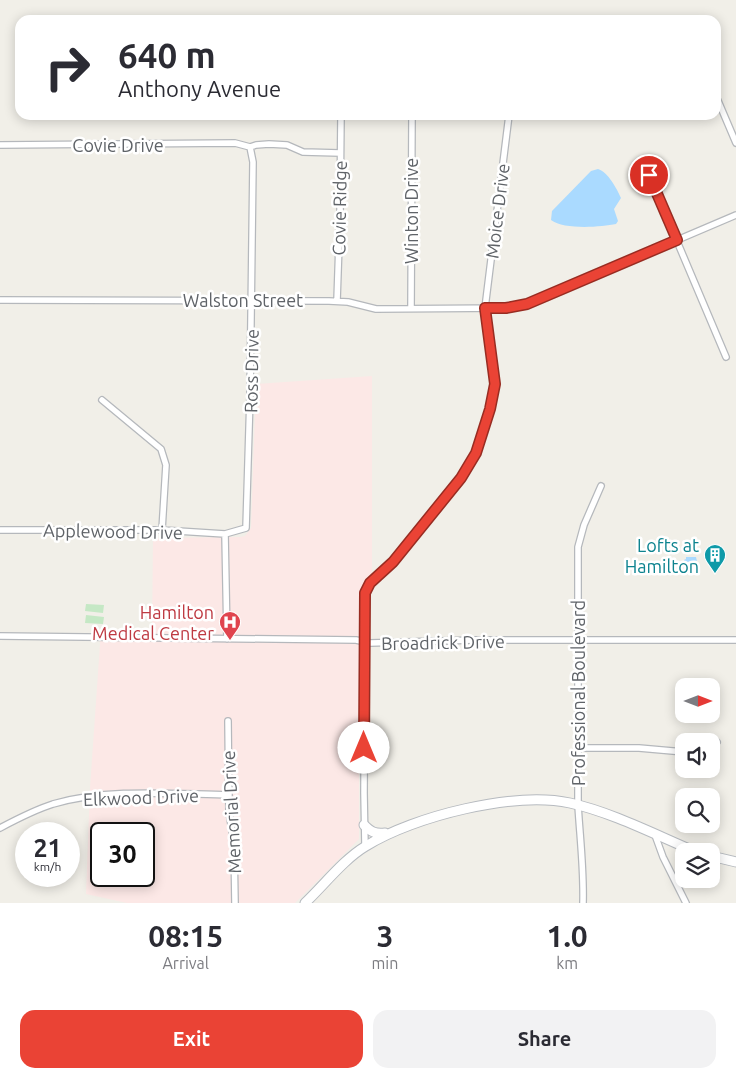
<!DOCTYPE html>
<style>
:root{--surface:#fff;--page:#f2f2f3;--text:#2b2b33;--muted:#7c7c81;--accent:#ea4335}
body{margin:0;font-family:Ubuntu,sans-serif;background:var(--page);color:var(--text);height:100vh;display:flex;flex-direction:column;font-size:19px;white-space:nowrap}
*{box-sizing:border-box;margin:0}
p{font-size:16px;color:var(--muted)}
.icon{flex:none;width:28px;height:28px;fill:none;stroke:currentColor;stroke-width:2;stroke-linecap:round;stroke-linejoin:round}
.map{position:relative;height:903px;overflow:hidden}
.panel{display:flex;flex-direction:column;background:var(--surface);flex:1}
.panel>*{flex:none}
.banner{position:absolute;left:15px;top:15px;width:706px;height:105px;border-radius:15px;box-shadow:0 2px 12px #0003;background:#fff;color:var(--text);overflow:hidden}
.needle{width:32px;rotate:90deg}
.fabs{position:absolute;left:675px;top:678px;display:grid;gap:10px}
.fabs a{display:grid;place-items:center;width:45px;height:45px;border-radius:10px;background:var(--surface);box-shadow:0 2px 12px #0003;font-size:25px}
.speed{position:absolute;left:15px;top:822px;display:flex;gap:10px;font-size:25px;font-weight:700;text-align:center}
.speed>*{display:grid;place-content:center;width:65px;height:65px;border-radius:50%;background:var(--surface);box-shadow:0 2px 12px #0003;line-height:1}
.speed small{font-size:12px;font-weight:400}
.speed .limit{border:2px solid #111;border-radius:8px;background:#fff;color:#111}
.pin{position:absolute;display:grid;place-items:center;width:42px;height:42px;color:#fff;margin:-21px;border:2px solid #fff;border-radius:50%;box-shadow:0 1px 5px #0007}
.me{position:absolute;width:55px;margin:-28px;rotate:0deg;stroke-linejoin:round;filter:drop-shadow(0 0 4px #0008)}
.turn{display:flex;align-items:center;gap:18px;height:105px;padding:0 20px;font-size:22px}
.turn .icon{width:65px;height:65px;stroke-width:2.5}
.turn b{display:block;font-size:35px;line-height:42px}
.eta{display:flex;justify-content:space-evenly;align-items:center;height:85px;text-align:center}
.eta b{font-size:30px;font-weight:600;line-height:35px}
.cta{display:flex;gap:10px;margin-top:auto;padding:10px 20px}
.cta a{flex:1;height:58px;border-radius:15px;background:var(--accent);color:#fff;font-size:20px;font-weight:600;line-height:58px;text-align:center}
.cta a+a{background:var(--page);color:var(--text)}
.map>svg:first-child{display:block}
.medical{fill:#fce8e6;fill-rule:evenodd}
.green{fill:#c5e8c5}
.water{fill:#aadaff}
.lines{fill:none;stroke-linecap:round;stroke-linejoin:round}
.street-casing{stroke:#b5b8bc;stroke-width:8}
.secondary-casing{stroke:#b6babf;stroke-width:11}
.street{stroke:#fff;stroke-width:5.5}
.secondary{stroke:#fff;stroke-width:9}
.route-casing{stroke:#982c22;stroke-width:12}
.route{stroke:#ea4335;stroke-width:9}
.labels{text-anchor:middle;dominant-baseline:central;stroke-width:5;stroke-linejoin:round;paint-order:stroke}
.street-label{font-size:18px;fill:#5f6368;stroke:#fff}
.culture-label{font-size:18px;fill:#0d838f;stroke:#fff;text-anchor:end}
.health-label{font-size:18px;fill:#be3a42;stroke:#fff;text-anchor:end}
</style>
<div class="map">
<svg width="736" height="903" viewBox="0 0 736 903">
<rect width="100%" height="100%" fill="#f1efe8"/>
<!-- medical -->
<path class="medical" d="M372,376v198l-11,16 -2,59v190l-64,64h-168l-41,-9 4,-106 11,-158 51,2 1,-94 87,-1 5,-1 6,-8 5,-144zM101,834h43v42h-43z"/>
<!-- green -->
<path class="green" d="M86,604l18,1 -1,8 -18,-2z
M86,615l18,2 -1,7 -18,-1z"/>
<!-- water -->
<path class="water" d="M598,169c10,3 19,20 23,29l-7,11 4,12 -2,3c-15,3 -52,6 -65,-4l1,-9 39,-40z
M686,557h10l2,9 -6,-1v3h-8v-8l2,-1z"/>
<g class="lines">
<!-- street casing -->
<g class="street-casing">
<path id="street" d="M716,96l20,47
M0,145l235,-2 15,4 3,15 -3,234 -4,132 -21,6 -63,-4h-162
M250,147l6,-2 13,-1 18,1 16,7 37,1
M649,175l77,182
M0,300l329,1 19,1 28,7 130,-1 21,-4 209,-89
M337,301l3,-87 1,-99
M411,308l1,-193
M102,400l59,49 5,16 -4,65
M225,534l2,105
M0,636l356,4 14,3 105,-3h261
M228,721l1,91 5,31 1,60
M579,748h60l45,4
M711,748l6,-6
M0,828c17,-9 34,-18 53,-24 55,-16 118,-10 176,-9
M655,835l8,22 23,46
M365,846l-1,-53 1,-200 5,-10 23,-21 68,-84 15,-25 14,-44 5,-25 -10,-76 24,-193
M583,903c1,-33 -3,-65 -5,-98v-258l6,-22 17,-39"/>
</g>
<!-- secondary casing -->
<g class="secondary-casing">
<path id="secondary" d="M364,825c7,7 11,9 21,8
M711,856l25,6
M305,903c19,-18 39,-44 61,-57 48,-30 149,-55 204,-43 41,9 86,32 124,48"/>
</g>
<!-- street -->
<use href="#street" class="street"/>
<!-- secondary -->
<use href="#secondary" class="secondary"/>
</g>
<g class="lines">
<!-- route casing -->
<g class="route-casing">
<path id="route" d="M364,748l1,-155 5,-10 23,-21 68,-84 15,-25 14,-44 5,-25 -10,-76h21l21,-4 150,-64 -28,-65"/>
</g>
<!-- route -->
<use href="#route" class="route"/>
</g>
<!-- icons -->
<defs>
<g id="building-pin" transform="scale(1.125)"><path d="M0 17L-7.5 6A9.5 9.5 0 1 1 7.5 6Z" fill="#0f9aa8" stroke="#fff"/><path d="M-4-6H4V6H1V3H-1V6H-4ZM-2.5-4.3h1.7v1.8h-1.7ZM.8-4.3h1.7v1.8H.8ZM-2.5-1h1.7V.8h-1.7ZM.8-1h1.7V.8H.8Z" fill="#fff"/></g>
<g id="hospital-pin" transform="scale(1.125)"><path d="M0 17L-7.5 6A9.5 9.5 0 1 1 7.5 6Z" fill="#e0444e" stroke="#fff"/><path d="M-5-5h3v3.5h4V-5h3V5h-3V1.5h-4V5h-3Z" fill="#fff"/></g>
</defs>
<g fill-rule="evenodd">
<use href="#building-pin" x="715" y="555"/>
<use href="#hospital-pin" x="230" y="622"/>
</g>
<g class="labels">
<!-- street labels -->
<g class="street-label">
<text x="118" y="145">Covie Drive</text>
<text transform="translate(339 208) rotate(-89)">Covie Ridge</text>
<text transform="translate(411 211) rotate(-90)">Winton Drive</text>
<text transform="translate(497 211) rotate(-83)">Moice Drive</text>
<text x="243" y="300">Walston Street</text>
<text transform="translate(251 371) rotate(-89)">Ross Drive</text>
<text transform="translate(113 531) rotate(1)">Applewood Drive</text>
<text transform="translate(443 642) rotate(-1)">Broadrick Drive</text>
<text transform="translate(578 693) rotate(-90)">Professional Boulevard</text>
<text transform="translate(141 797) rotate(-2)">Elkwood Drive</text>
<text transform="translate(231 812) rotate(-93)">Memorial Drive</text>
</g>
<!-- culture labels -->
<g class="culture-label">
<text x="699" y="545">Lofts at<tspan x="699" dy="21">Hamilton</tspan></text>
</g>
<!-- health labels -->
<g class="health-label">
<text x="214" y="612">Hamilton<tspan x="214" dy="21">Medical Center</tspan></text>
</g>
</g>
</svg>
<div class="fabs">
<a><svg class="needle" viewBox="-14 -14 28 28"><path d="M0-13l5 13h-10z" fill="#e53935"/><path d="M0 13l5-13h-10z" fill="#7c7c81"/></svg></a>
<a><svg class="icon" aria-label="sound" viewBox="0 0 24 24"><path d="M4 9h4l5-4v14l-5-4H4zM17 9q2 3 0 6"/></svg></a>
<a><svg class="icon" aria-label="search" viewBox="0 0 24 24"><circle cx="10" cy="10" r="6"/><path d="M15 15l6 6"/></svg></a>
<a><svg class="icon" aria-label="layers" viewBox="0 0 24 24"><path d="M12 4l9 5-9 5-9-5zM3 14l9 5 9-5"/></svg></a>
</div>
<div class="speed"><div>21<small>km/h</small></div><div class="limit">30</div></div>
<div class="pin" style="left:649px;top:175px;background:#d93025"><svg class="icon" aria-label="arrive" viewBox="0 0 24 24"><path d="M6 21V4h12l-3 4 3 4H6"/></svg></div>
<svg class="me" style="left:364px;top:748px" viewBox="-20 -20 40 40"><circle r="19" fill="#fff"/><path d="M0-13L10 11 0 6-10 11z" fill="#ea4335"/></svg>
<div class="banner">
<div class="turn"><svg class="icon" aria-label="right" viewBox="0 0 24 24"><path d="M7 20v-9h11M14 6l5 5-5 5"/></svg><div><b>640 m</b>Anthony Avenue</div></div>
</div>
</div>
<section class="panel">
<div class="eta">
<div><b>08:15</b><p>Arrival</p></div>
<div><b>3</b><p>min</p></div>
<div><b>1.0</b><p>km</p></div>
</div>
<div class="cta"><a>Exit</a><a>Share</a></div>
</section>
